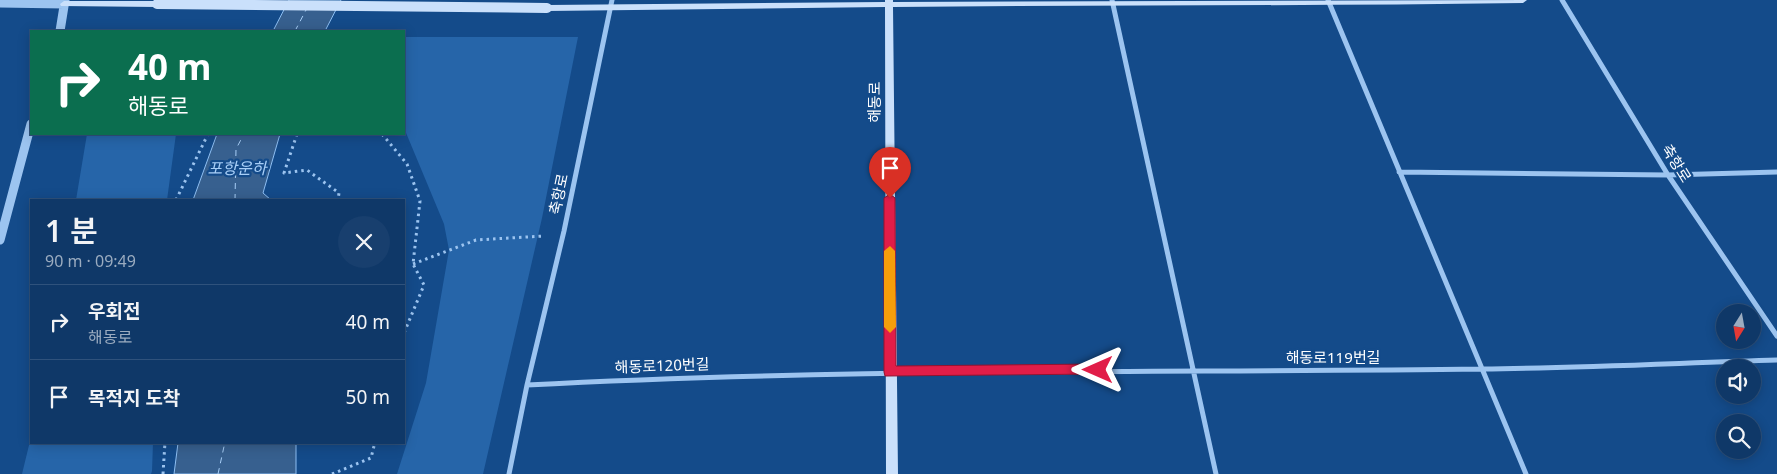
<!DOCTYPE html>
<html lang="ko">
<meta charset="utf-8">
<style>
:root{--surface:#0f3868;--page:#183f6e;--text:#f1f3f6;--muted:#9bacc0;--line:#2f527c}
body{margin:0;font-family:"Noto Sans","Noto Sans KR",sans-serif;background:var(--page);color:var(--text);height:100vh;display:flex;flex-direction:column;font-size:19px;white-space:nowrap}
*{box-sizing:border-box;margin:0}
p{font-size:16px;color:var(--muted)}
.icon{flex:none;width:28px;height:28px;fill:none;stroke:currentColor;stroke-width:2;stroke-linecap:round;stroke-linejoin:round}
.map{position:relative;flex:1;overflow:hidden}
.panel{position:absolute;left:30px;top:199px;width:375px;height:245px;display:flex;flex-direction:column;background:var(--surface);border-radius:0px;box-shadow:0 2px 12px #0003,0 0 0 1px var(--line)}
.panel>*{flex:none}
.guide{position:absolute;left:30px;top:30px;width:375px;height:105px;border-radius:0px;box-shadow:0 2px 12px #0003,0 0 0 1px var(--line);background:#0b6e4f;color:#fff;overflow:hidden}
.needle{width:32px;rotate:191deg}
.fabs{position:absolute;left:1716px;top:304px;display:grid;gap:10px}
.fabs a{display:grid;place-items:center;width:45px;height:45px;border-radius:50%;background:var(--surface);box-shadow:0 2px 12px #0003,0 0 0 1px var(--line);font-size:25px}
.pin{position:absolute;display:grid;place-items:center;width:42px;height:42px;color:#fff;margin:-51px -21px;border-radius:50% 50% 50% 0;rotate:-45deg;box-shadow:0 0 5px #0007}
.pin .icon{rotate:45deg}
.me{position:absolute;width:55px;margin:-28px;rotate:270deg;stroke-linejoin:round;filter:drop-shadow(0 0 4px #0008)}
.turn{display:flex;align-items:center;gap:18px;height:105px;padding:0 15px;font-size:22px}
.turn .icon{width:65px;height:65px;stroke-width:2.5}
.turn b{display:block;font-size:35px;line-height:42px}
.round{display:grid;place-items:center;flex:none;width:52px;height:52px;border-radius:26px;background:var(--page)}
.overview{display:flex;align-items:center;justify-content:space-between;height:85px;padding:0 15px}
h1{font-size:30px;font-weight:600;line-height:38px}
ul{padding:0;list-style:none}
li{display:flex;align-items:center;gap:15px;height:75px;padding:0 15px;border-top:1px solid var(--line)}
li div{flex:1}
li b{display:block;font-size:19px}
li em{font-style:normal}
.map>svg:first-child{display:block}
.green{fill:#2665a9}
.water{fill:#37608f;stroke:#8ebff3}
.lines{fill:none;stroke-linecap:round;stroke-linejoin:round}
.ferry{stroke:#a7cef7;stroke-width:1;stroke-dasharray:6 5;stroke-linecap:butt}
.path{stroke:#9cc4f0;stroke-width:3;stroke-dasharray:2.5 4;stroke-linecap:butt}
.minor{stroke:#9cc4f0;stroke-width:5}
.tertiary{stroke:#9cc4f0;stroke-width:9}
.secondary{fill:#cae0fb;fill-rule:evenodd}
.secondary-bridge{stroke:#cae0fb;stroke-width:10}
.route{fill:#e11d48;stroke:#92132f}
.slow{fill:#f59e0b}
.labels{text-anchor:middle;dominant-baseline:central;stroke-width:4.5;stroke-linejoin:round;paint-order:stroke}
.street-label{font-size:15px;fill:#fff;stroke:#144b8a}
.water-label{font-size:16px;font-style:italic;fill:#a7cef7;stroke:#144b8a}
</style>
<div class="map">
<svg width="1777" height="474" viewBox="0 0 1777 474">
<rect width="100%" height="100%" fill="#144b8a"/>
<!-- green -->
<path class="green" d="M404,37h174l-36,181 -59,256h-86l29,-91 23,-133 -5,-26 -40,-96z
M87,134h89l-9,66h-91z
M31,437v5l122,1 -1,28 -1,3h-129z"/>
<!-- water -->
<path class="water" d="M289,0h52l-16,31h-52z
M217,134h63l-17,59 8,7h-78z
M178,443h118v31h-122z"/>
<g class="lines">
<!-- ferry -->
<path class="ferry" d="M295,31l11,-21
M235,200l1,-51 8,-15
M218,474l7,-32"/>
<!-- path -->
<path class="path" d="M297,134l-13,39 23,-3 32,23 -1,7
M382,134l25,30 13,37 -7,63 11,21 -20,48
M176,200l32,-66
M413,264l63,-24 68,-4
M163,474l2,-32
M332,474l39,-16 4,-16"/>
<!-- minor -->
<path class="minor" d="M1112,0l104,474
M1328,0l198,474
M1562,0l106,175 109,161
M1399,172l269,3 109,-3
M527,385c318,-17 636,-12 955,-16 98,-1 197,-6 295,-9
M509,474l18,-89 37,-154 48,-231"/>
<!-- tertiary -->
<path class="tertiary" d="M0,3l64,1
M60,31l5,-31
M0,240l31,-116"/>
<!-- secondary -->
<path class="secondary" d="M885,0h8v2l634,-2 -4,3c-210,3 -420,2 -630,4l5,467h-12l-1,-467 -338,4 -4,-3 4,-3 338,-3z
M64,1h93l4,3 -4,3 -96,-1 -1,-2z"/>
<!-- secondary-bridge -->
<path class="secondary-bridge" d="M157,4l390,4"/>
</g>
<!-- route -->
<path class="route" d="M890,194l5,4 1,168 202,-2 5,2 2,4 -2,4 -218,2 -1,-4v-174z"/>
<!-- slow -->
<path class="slow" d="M890,246l5,5 1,76 -6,6 -6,-6v-76z"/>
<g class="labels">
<!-- street labels -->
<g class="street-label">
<text transform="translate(874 102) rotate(-90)">해동로</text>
<text transform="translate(1677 163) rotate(58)">축항로</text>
<text transform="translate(558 194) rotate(-78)">축항로</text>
<text x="1333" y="357">해동로119번길</text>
<text transform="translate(662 365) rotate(-2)">해동로120번길</text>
</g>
<!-- water labels -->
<g class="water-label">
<text x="237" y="168">포항운하</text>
</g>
</g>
</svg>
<div class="fabs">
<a><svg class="needle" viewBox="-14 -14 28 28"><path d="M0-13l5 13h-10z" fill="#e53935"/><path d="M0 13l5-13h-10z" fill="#9bacc0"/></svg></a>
<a><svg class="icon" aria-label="sound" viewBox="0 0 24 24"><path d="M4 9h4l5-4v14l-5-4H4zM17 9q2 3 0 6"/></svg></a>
<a><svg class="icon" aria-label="search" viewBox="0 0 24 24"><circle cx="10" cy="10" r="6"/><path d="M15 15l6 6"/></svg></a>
</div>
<div class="pin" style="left:890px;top:198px;background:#d93025"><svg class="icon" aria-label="arrive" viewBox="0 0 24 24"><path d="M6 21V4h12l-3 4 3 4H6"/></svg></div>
<svg class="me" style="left:1098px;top:370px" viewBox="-20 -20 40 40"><path d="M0-17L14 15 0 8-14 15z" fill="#e11d48" stroke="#fff" stroke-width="4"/></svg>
<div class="guide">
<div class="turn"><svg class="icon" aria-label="right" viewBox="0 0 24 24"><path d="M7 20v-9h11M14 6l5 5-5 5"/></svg><div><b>40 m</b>해동로</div></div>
</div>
<section class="panel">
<div class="overview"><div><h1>1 분</h1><p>90 m · 09:49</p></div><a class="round"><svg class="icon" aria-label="close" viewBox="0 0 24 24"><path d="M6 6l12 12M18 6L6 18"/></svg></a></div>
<ul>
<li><svg class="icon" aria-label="right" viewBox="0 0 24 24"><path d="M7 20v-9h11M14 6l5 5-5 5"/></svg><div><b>우회전</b><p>해동로</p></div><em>40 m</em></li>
<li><svg class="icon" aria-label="arrive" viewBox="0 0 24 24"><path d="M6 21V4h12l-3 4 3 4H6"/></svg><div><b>목적지 도착</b></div><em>50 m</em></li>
</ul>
</section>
</div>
